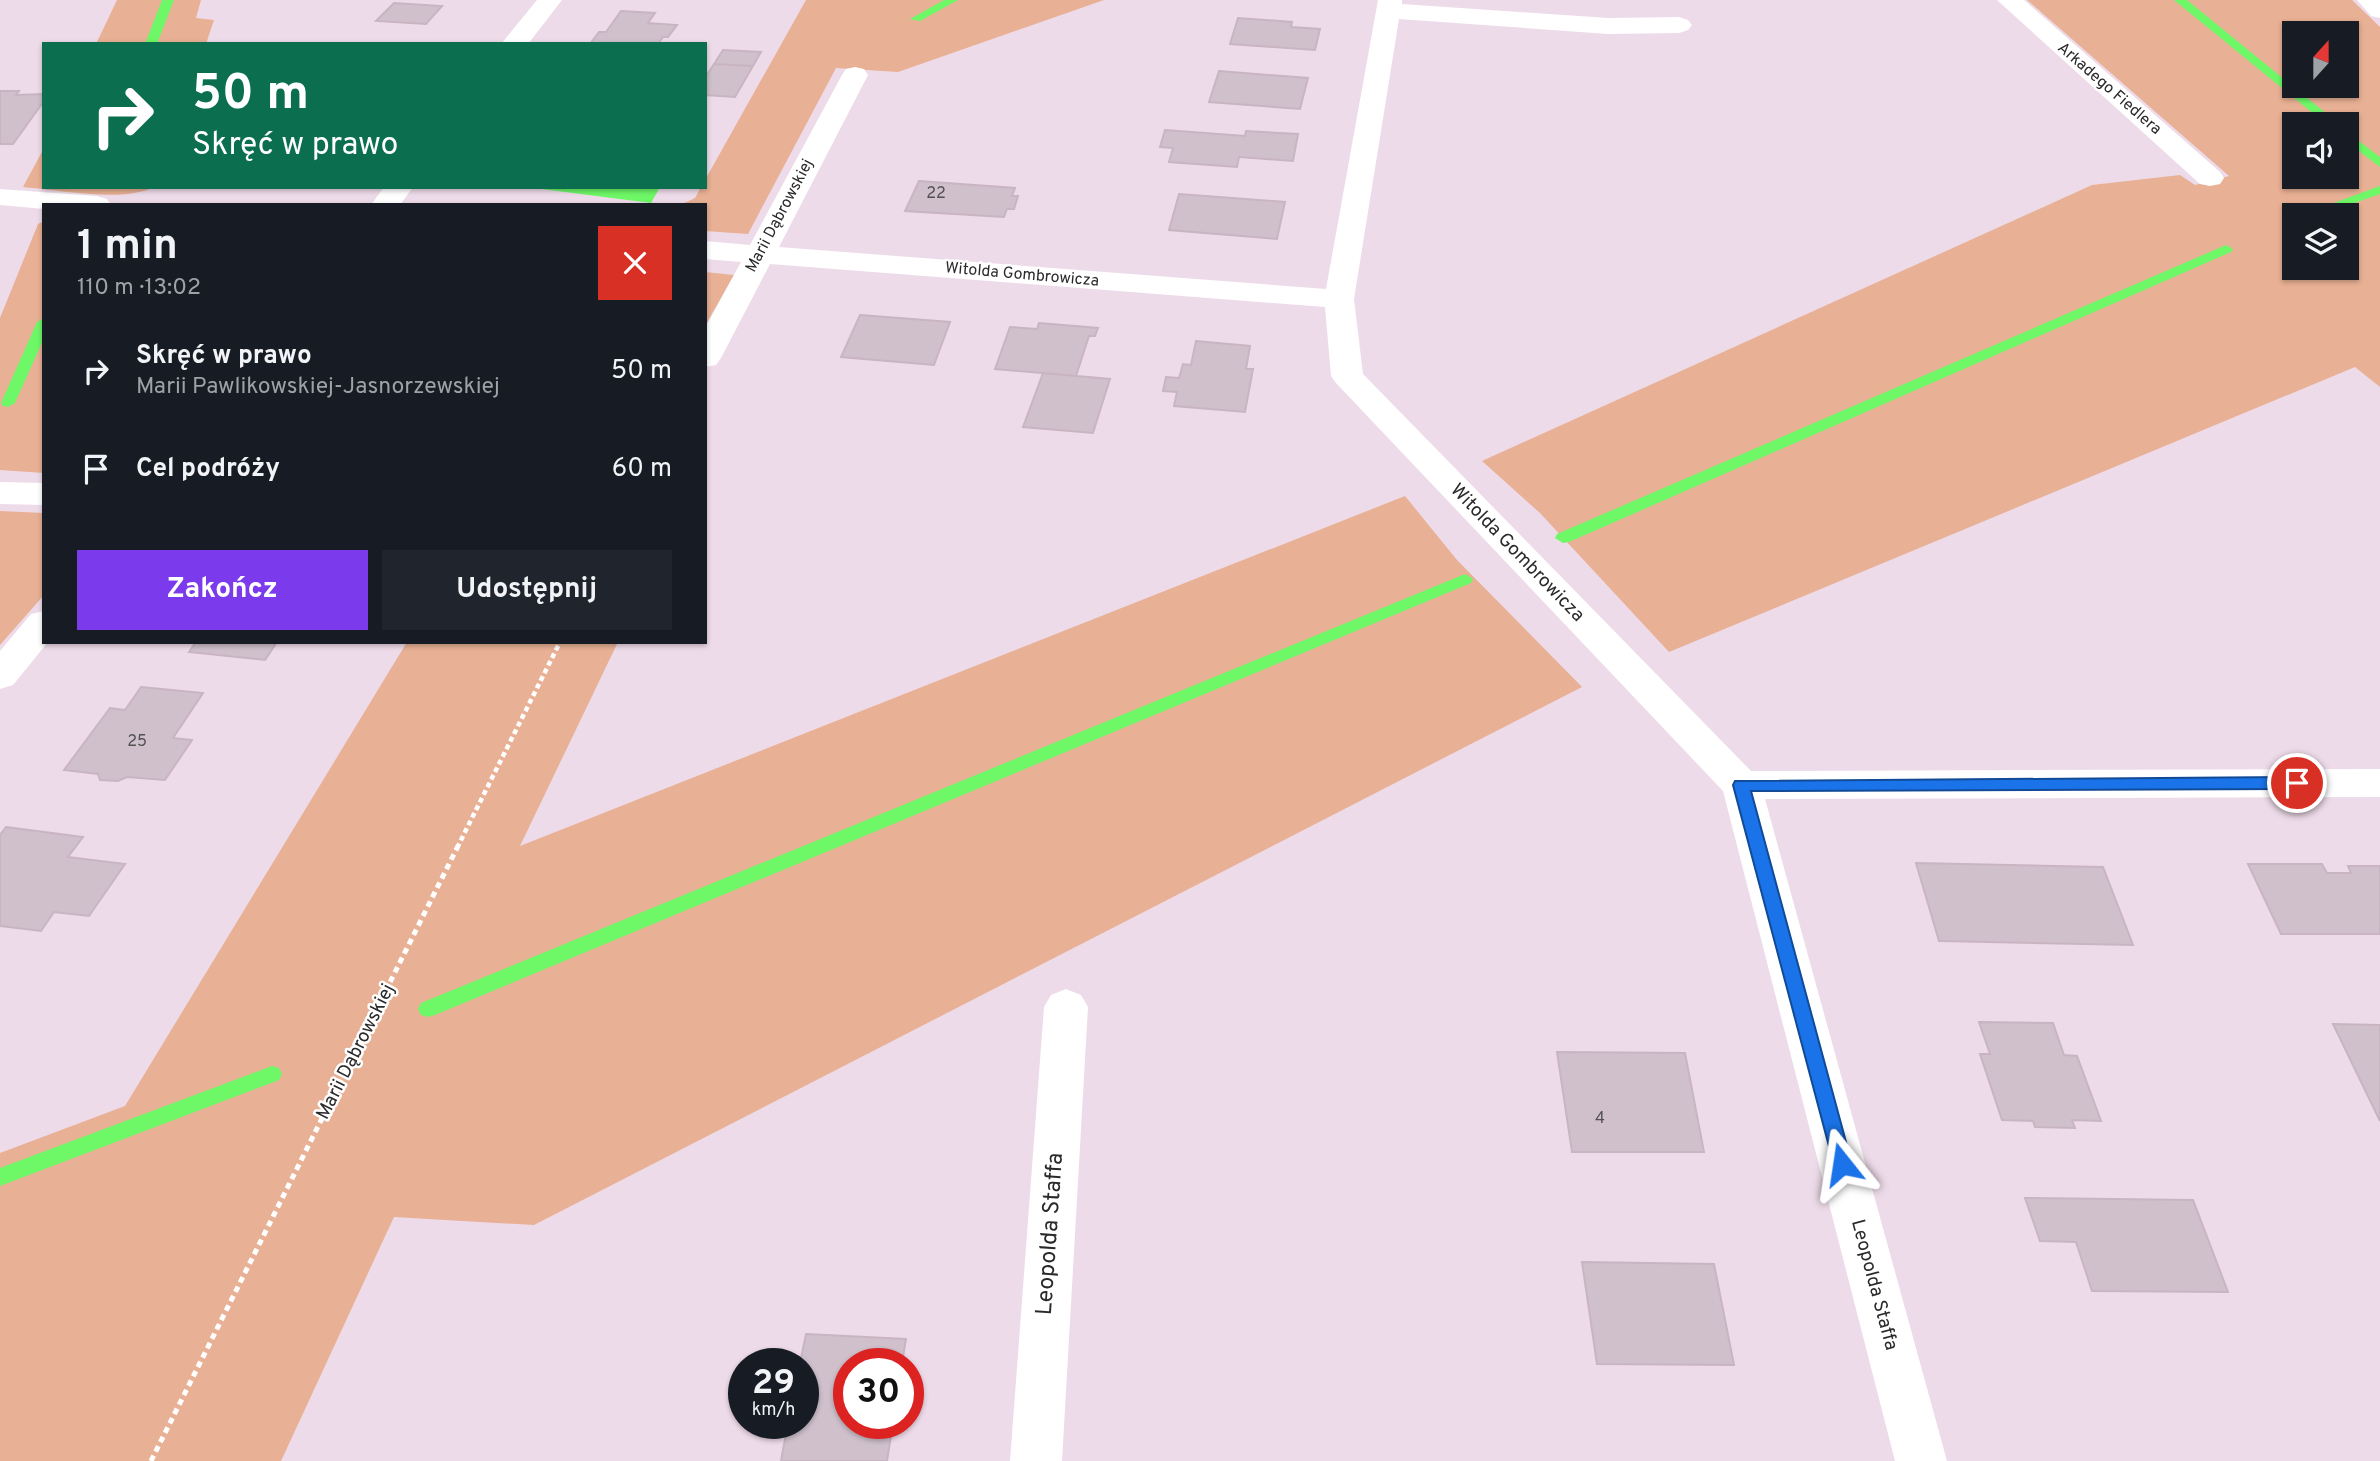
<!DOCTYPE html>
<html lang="pl">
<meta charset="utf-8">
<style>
:root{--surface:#171b24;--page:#20242c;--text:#f1f3f6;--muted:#9ea1a6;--accent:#7c3aed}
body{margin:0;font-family:Overpass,sans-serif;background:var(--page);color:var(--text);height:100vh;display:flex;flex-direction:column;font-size:26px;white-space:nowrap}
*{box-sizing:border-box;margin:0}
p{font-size:23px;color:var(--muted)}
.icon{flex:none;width:38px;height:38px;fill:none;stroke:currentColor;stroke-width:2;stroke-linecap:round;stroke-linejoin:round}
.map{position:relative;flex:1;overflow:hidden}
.drawer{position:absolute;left:42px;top:203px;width:665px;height:441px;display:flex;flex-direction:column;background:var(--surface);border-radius:0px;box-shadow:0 2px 5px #0004}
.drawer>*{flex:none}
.guide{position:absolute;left:42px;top:42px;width:665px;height:147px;border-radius:0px;box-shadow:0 2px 5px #0004;background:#0b6e4f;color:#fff;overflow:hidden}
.needle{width:46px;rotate:21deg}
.tools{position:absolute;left:2282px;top:21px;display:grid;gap:14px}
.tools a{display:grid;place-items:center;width:77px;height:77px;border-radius:0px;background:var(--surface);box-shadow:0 2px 5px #0004;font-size:35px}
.speed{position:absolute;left:728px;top:1348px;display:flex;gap:14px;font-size:35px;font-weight:700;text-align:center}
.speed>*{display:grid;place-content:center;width:91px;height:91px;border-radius:50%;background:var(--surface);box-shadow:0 2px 5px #0004;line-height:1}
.speed small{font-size:18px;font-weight:400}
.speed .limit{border:10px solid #d22;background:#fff;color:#111}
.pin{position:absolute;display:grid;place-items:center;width:60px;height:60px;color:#fff;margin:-30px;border:4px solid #fff;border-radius:50%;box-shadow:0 2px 7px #0007}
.me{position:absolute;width:77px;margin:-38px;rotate:345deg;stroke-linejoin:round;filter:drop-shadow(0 0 5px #0008)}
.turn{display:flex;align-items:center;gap:24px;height:147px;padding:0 35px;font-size:32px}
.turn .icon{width:91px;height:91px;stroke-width:2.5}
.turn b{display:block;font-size:49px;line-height:60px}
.round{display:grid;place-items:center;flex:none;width:74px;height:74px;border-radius:0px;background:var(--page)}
.headline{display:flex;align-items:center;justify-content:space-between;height:119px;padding:0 35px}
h1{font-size:42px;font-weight:700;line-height:52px}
.action{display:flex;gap:14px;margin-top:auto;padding:14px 35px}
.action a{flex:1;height:80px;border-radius:0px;background:var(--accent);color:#fff;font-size:28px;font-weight:700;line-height:80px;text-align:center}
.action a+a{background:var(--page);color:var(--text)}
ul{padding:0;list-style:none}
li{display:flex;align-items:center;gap:21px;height:98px;padding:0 35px}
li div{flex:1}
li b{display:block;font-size:26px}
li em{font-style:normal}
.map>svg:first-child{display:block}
.green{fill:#e8b094;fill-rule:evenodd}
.water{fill:#6ef767}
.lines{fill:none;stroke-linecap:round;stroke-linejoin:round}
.stream{fill:#6ef767;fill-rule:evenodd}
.building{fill:#cfc0cb;stroke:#c9b5c2;stroke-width:2}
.path-far1{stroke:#fff;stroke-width:4.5;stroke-dasharray:5 3.5;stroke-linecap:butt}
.path{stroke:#fff;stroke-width:5;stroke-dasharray:6 4.5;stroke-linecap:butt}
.minor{fill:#fff;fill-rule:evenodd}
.route{fill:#1a73e8;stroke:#114b97;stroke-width:2}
.labels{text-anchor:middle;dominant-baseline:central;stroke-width:5;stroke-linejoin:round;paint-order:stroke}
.far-street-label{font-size:16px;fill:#2a2a2a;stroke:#fff}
.number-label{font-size:16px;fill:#535052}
.street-label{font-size:19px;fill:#2a2a2a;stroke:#fff}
.near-street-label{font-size:23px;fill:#2a2a2a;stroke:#fff}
</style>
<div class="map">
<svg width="2380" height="1461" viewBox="0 0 2380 1461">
<rect width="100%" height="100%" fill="#eedbe9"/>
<!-- green -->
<path class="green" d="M117,0h84l-5,18 18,2 -8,24h-110z
M806,0h298l-206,72 -62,-4 -88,166 -43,-3v-26h-25l15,-7 6,-11h4v-7z
M2027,0h325l28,27v360l-25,-20 -686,285 -129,-139 -58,-52 610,-276 88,-10 15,10 34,-9zM2294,33h53v53h-53zM2294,124h53v53h-53zM2294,215h53v53h-53z
M44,148v39h111c-35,16 -93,3 -132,0z
M44,221v252l-44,-3v-152l38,-94z
M705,272l29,3 -29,51z
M1405,496l52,64 125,127 -1048,538 -140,-8 -113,244h-281v-308l125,-47 282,-464h211l-98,204z
M0,511l44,2v82l-44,50z"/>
<!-- water -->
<path class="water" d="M526,187h134l-9,16z"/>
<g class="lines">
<!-- stream -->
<path class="stream" d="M162,0h12l-17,44h-12z
M944,0h14l-38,21 -10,-2z
M2174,0h13l152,124h-13z
M2347,132l33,25v10l-33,-25z
M2380,186v8l-60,21h-19z
M2226,245l7,4 -2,3 -662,290 -6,1 -8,-5 2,-4z
M44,318v20l-29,65 -7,4 -5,-1 -2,-3 36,-81z
M1465,574l8,5 -2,4 -1036,432 -7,2 -7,-2 -3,-6 3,-6z
M272,1066l7,2 3,6 -3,6 -279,106v-18z"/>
</g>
<!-- building -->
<path class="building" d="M394,3l48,3 -16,18 -50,-3z
M621,11l34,2 -7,10 29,2 -9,12h-5l-5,7h-68l9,-12h7z
M1238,18l54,4 -1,5 29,2 -5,21 -85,-6z
M723,50l38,2 -8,14 -39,-2z
M714,64l39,2 -18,31 -30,-2v-17z
M1219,71l89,7 -8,31 -91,-7z
M0,91h19l-3,4 28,-1v7l-31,43h-13z
M1165,130l80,6 1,-5 52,3 -5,27 -54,-4 -2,10 -68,-5 4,-14 -13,-1z
M919,181l96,7 -3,8h6l-4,13h-7l-3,8 -99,-6z
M1179,194l106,8 -8,37 -108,-9z
M860,315l90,7 -16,43 -93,-8z
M1039,323l59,5 -3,8h-6l-13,40 -81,-7 15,-42 27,2z
M1196,341l54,5 -4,23h7l-8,43 -71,-6 3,-14 -14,-1 3,-14 13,1 4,-14 8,1z
M1043,373l67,6 -17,54 -70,-6z
M196,642h81l-12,18 -76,-8z
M141,687l62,6 -30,45 19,2 -27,40 -38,-3 -9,4 -18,-1 -2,-6 -34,-4 46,-62 15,2z
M6,827l77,10 -15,20 57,7 -36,52 -35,-4 -13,19 -41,-5v-91z
M1916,863l187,4 30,78 -194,-4z
M2248,864h74l5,9h24l-3,-7h32v68h-99z
M1979,1022l74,1 11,32 13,1 24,65 -29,-1 3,8 -40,-1 -2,-6 -31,-1 -22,-66h10z
M2333,1024l47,1v96z
M1557,1052l128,1 19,99h-132z
M2025,1198l168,2 35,92 -136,-1 -16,-49 -36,-1z
M1582,1262l132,2 20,101 -137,-1z
M806,1334l100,5 -4,24h-53v60h44l-6,38h-106l7,-38h15v-60h-3z"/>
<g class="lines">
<!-- path-far1 -->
<path class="path-far1" d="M457,848l103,-206"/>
<!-- path -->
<path class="path" d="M151,1461l307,-615"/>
<!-- minor -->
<path class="minor" d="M537,0h25l-34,44h-27z
M1378,0h24v4l206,14 71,-1 9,3 4,5 -4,5 -9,3 -71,1 -209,-15 -45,280 9,75 388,397 629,-2v28l-615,2 182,662h-52l-172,-670 -387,-408 -5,-7 -6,-69 -555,-43 -49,94 -5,7 -11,2v-39l36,-66 -36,-3v-18l45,4 92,-170 4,-6 9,-2 9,2 4,6 -89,172 547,42z
M1997,0h27l196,172 4,6 -4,6 -10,2 -10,-2z
M2357,0h23v18l-9,-2z
M384,187h29l-13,18h-29z
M0,189l97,7 10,3 4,6h-67v4l-44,-4z
M0,482l44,1v22l-44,-1z
M44,611v31h4l-35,43 -13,4v-38l31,-37z
M1066,989l15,6 7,12 -26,454h-52l34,-454 7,-12z"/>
</g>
<!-- route -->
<path class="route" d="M2297,777l8,6 -8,6 -546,2 101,373 -3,5 -7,3 -7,-3 -102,-384 2,-4z"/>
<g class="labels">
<!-- far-street labels -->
<g class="far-street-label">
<text transform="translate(2109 89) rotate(41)">Arkadego Fiedlera</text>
<text transform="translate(780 216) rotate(-62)">Marii Dąbrowskiej</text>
<text transform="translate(1022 275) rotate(5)">Witolda Gombrowicza</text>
</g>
<!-- number labels -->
<g class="number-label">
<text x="936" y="194">22</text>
<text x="137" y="742">25</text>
<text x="1600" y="1119">4</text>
</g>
<!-- street labels -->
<g class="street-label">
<text transform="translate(1517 553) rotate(46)">Witolda Gombrowicza</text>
<text transform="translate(356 1052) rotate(-63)">Marii Dąbrowskiej</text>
<text transform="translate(1874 1285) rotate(75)">Leopolda Staffa</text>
</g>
<!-- near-street labels -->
<g class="near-street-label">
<text transform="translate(1051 1234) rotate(-86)">Leopolda Staffa</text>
</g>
</g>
</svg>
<div class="tools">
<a><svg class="needle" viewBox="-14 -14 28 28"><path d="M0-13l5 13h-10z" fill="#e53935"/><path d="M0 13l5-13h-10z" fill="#9ea1a6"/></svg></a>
<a><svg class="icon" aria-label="sound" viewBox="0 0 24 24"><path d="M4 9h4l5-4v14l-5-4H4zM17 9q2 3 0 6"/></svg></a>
<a><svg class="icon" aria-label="layers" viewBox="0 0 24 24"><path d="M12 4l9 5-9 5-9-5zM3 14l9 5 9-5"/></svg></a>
</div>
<div class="speed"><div>29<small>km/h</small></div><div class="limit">30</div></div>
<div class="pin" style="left:2297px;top:783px;background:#d93025"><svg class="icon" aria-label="arrive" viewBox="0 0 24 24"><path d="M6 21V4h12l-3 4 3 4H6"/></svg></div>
<svg class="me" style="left:1842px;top:1164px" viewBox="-20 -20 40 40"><path d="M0-17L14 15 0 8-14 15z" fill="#1a73e8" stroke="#fff" stroke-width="4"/></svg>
<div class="guide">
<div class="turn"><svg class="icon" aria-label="right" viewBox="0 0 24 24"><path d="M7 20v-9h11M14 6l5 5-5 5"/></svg><div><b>50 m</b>Skręć w prawo</div></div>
</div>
<section class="drawer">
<div class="headline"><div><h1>1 min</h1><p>110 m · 13:02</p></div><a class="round" style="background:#d93025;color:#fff"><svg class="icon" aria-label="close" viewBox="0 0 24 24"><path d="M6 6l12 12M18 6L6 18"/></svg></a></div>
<ul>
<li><svg class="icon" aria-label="right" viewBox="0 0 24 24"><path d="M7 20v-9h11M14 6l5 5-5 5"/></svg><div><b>Skręć w prawo</b><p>Marii Pawlikowskiej-Jasnorzewskiej</p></div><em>50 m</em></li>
<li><svg class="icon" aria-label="arrive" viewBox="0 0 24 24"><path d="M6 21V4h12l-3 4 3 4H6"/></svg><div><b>Cel podróży</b></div><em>60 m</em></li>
</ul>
<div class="action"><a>Zakończ</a><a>Udostępnij</a></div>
</section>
</div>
